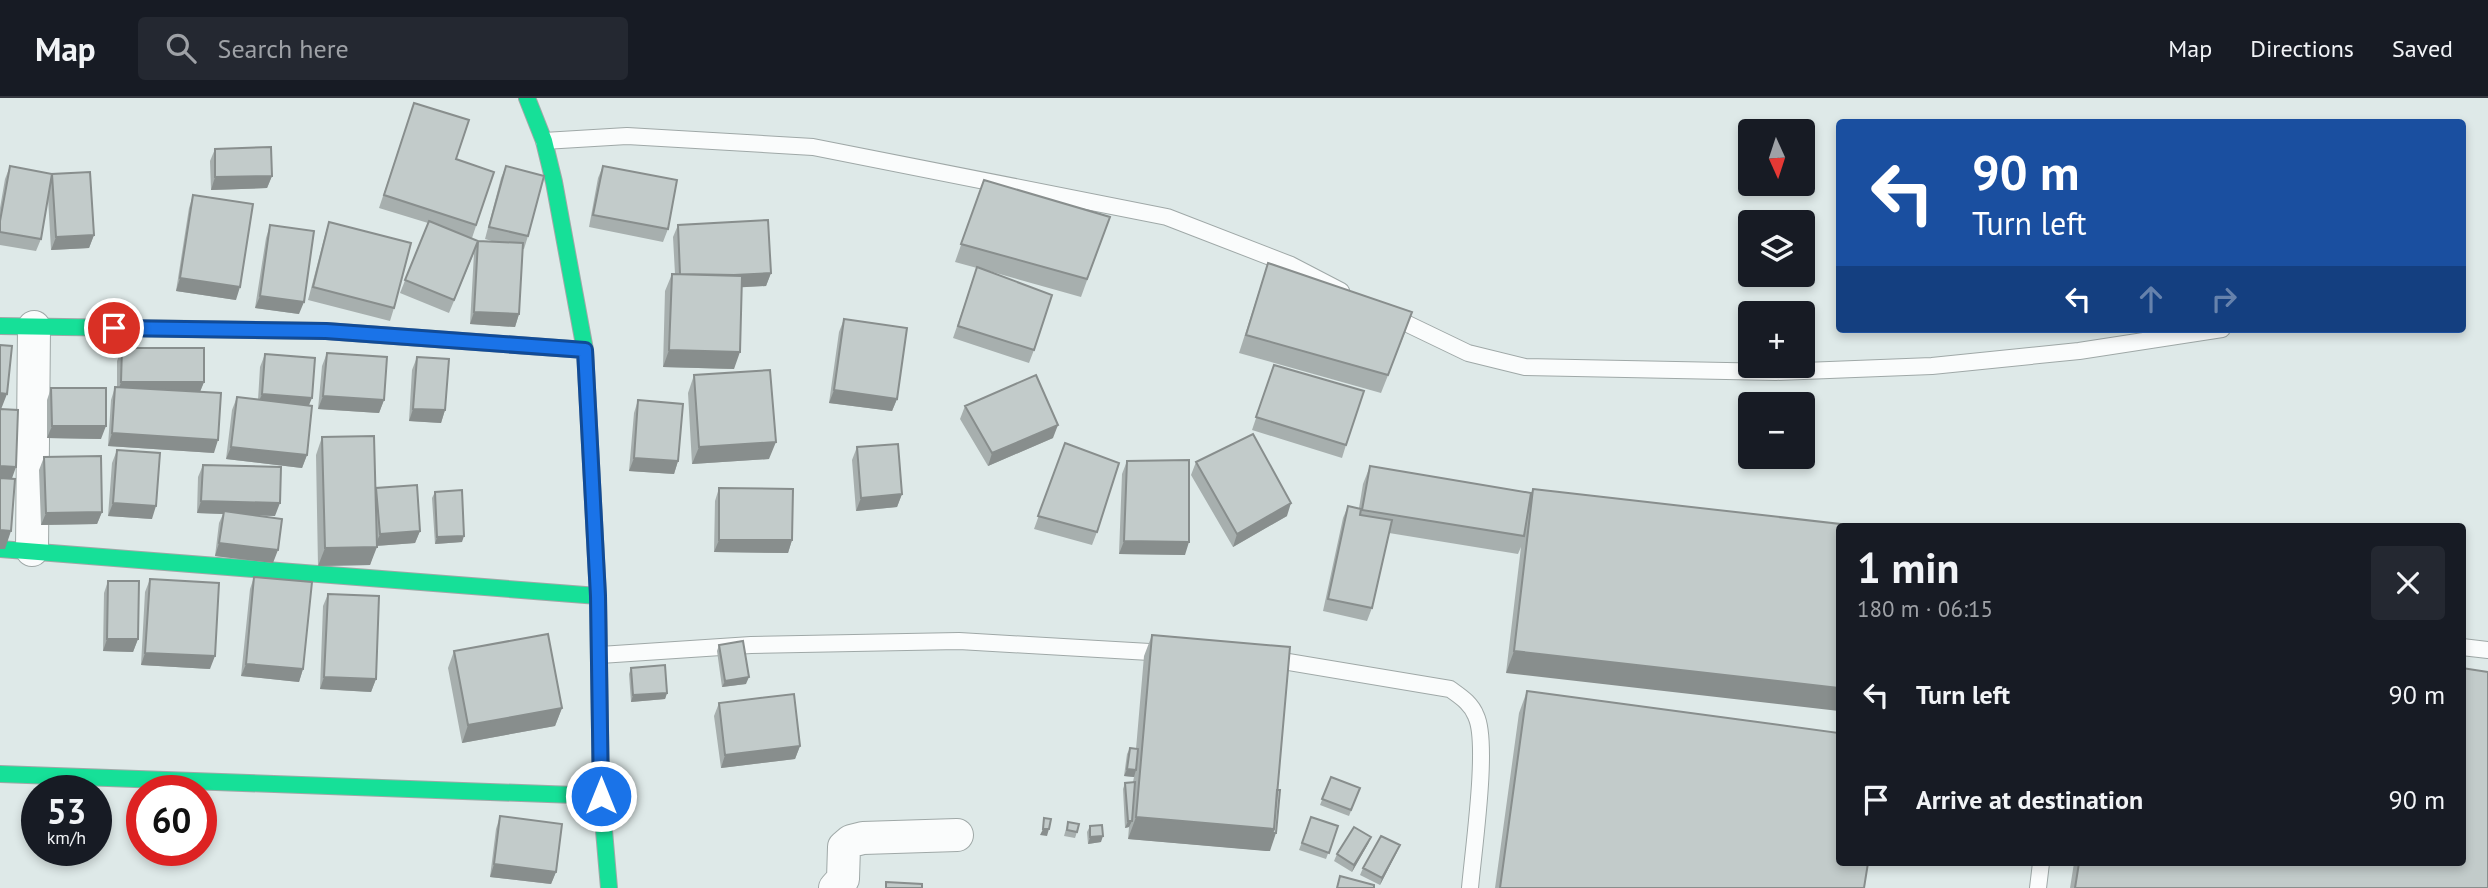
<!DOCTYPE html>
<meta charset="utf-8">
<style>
:root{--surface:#171b24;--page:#242831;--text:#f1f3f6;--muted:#9ea1a6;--line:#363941}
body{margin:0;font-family:"PT Sans",sans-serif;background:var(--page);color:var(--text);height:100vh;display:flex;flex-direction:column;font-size:26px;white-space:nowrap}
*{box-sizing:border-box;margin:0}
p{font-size:23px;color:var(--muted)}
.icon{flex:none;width:38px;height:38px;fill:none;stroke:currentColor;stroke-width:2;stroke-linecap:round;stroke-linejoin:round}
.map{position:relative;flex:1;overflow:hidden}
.details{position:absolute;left:1836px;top:425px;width:630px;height:343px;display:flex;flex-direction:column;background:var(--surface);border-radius:7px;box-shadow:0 4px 10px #0003}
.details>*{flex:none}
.hud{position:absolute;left:1836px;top:21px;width:630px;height:214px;border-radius:7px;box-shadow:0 4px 10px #0003;background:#1a4fa0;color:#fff;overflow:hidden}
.needle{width:46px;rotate:177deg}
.controls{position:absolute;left:1738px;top:21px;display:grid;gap:14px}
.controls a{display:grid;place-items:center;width:77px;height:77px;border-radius:7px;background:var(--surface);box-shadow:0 4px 10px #0003;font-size:35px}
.speed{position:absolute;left:21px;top:677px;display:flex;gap:14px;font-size:35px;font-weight:700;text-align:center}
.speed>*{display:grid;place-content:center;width:91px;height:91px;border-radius:50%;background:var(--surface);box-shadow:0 4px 10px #0003;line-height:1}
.speed small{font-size:18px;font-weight:400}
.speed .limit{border:10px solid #d22;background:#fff;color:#111}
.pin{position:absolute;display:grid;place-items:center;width:60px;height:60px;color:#fff;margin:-30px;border:4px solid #fff;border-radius:50%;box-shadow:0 2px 7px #0007}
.me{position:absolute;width:77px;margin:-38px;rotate:0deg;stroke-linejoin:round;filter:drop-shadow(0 0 5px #0008)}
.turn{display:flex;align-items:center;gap:24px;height:147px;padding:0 21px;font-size:32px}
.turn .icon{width:91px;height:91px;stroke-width:2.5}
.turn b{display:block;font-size:49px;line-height:60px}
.lanes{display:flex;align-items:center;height:66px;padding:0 21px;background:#0003;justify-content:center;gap:35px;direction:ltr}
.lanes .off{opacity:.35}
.round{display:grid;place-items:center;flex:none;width:74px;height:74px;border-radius:7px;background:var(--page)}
.headline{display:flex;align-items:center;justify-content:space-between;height:119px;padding:0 21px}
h1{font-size:42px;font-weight:700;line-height:52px}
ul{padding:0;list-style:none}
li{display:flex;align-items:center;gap:21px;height:105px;padding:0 21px}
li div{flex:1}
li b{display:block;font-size:26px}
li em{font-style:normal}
header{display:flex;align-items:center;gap:42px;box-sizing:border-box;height:98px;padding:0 35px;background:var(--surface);border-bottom:2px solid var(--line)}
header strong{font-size:33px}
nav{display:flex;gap:38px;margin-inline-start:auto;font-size:24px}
.search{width:490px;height:63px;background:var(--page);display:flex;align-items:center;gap:18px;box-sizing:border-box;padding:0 24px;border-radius:7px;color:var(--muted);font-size:26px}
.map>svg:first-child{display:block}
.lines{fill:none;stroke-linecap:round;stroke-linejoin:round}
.lane-casing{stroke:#9fa8a7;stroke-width:18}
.street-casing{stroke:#9fa8a7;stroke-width:34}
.fast-casing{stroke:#9fa8a7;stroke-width:18}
.lane{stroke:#fafcfc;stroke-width:16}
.street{stroke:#fafcfc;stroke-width:32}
.fast{stroke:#16e098;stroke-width:16}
.wall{fill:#a7afae}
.shaded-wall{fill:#888e8d}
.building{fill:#c2cbca;stroke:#888e8d;stroke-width:2}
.route-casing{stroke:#114b97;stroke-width:18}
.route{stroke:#1a73e8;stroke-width:12}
</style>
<header>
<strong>Map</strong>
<div class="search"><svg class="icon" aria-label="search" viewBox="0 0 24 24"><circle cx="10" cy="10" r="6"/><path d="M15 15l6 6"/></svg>Search here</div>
<nav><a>Map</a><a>Directions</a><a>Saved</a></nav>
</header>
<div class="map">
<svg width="2488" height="790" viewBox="0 0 2488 790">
<rect width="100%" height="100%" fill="#dee9e8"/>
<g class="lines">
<!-- lane casing -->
<g class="lane-casing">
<path id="lane" d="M544,43l83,-5 186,11 354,70 124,48 50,26
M1389,217l79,38 57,14 251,5 156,-6 147,-15 143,-22
M2462,549l26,3
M600,557l151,-10 208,-4 208,12
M1270,561l180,30c11,8 21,14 26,27 13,27 -3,136 -6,172
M2038,790l3,-25"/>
</g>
<!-- street casing -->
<g class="street-casing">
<path id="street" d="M32,452l2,-223
M835,790l8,-9 1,-32 7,-6 12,-3 94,-3"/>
</g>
<!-- fast casing -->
<g class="fast-casing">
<path id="fast" d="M527,0l17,43 10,41 31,168 13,246 3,200 8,92
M0,228l326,5 259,19
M0,451l598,47
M0,676l601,22"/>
</g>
<!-- lane -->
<use href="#lane" class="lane"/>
<!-- street -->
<use href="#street" class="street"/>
<!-- fast -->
<use href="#fast" class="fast"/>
</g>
<!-- wall -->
<path class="wall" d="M414,5l42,56 38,13 -22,66 -9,-3 15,6 17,1 -10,-3 16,-61 5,-12 22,70 -4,13h-1l-4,65 -4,13 -45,-3 4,-71 -25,60 -49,-20 28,-70 -49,-15z
M215,51l57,27 -5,12 -56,2 -1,-29z
M10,68l42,8 42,61 -5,13 -38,2 -3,-53 -7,42 -5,12 -36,-6v-37l5,-29z
M603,68l65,63 -5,13 -74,-15 9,-49z
M984,82l126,37 -29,80 -92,-26 45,79 -5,13 -76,-25 24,-70 -22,-6z
M193,97l43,105 -60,-9 13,-83z
M329,124l65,86 -4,13 -82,-21 17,-65z
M270,127l29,89 -44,-6 11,-70z
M678,127l93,48 -5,13 -24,1 -8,82 -71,-2 2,-76 7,-17h3l-2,-37z
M1268,165l138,67 -25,63 -142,-40z
M844,221l53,80 -5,12 -63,-8 10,-71z
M122,250l82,34 -4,10 14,61 -106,-7 3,-46 4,-13h2v-26z
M327,255l57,47 -5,13 -61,-4 4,-43z
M265,256l44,51 -2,50 -5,13 -76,-9 6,-49 5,-13 21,3 2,-33z
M417,259l28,53 -4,13 -32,-2 3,-51z
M1274,267l72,80 -4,13 -90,-28z
M694,277l75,84 -77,5 -4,-71z
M51,290l50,51 -54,-1v-38z
M638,302l40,61 -4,13 -45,-3 5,-58z
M965,308l88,32 -65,28 -28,-47z
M322,339l53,55 1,-4 44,43 -5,12 -39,3 -6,19 -52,1 -2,-111z
M1065,345l32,89 -5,13 -58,-16z
M857,349l45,47 -5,13 -41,4 -4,-51z
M117,352l35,69 -44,-3 4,-53z
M44,359l58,55 -5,12 -56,1 -2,-55z
M1127,363l58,94 -66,-1 3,-80z
M1196,364l91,54 -54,31 -42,-72z
M203,367l72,51 -18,-1 16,48 -58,-7 4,-33 4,-9 -26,-1 1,-36z
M1370,368l161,27 2,-4 334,38 -361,146 15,-126 -3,7 -129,-21 -17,75 -5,13 -44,-10 20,-93 5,-12 11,2 4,-24z
M719,390l73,52 -4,13 -74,-1 1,-51z
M435,394l27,50 -27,2 -3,-46z
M254,479l49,92 -4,13 -58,-6 9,-87z
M150,481l60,90 -69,-4 4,-73z
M108,483l30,58 -5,13 -30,-1 1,-58z
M328,496l48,85 -5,13 -51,-3 3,-83z
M1152,537l118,216 -142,-12 1,-12 -4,1 -2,-39 2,-6 8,-1 1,-5 -10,-1 3,-22 3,-6 6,1 8,-93z
M719,547l27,39 -24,3 -5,-36z
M454,553l108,57 -7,18 -93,17 -14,-75z
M631,570l36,25 -2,6 -34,3 -2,-28z
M1527,593l337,197h-369l24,-175z
M719,605l81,43 -5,13 -74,9 -7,-52z
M1331,679l29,11 -11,28 -29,-11z
M500,718l56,56 -5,12 -61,-7 6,-48z
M1311,719l27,9 -12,33 -27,-9z
M1068,724l9,10 -2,6 -11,-2z
M1090,728l11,16 -13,2 -1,-12z
M1371,739l-3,7 -16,28 -18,-11 3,-7z
M1397,754l-17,33 -20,-10 3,-7z
M2074,765h388l26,25h-418z"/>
<!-- shaded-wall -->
<path class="shaded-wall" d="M272,78l-5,12 -56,2 4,-13z
M94,137l-5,13 -38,2 5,-13z
M771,175l-5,13 -90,5 5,-13z
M180,180l60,9 -4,13 -60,-9z
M260,198l44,6 -5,12 -44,-6z
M474,214l45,2 -4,13 -45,-3z
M669,252l71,2 -6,17 -71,-2z
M121,284h83l-5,12h-82z
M834,292l63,9 -5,12 -63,-8z
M0,295l7,1 -7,18z
M262,296l50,4 -5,12 -50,-4z
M323,298l61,4 -5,13 -61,-4z
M413,311l32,1 -4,13 -32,-2z
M1058,327l-5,13 -65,28 4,-13z
M52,328h54l-5,13 -54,-1z
M112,335l106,7 -4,13 -106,-7z
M776,344l-7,17 -77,5 7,-17z
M231,349l76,8 -5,13 -76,-9z
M634,360l44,3 -4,13 -45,-3z
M0,368l16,1 -6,17h-10z
M902,396l-5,13 -41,4 5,-13z
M201,403l79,2 -5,13 -51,-2v-3l-1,3 -26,-1z
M113,405l43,3 -4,13 -44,-3z
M1291,405l-4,13 -54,31 4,-13z
M102,414l-5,12 -56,1 5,-12z
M0,432l11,1 -6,18h-5z
M420,433l-5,12 -40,3 5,-12z
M464,438l-2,6 -27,2 2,-7z
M719,442h73l-4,13 -74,-1z
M1124,443l65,1 -4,13 -66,-1z
M219,445l59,7 -5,13 -58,-7z
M377,449l-7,18 -52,1 7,-18z
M107,541h31l-5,13 -30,-1z
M1514,553l325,37v23l-333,-38z
M145,555l70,3 -5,13 -69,-4z
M246,566l57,5 -4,13 -58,-6z
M324,579l52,2 -5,13 -51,-3z
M749,579l-3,7 -24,3 3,-6z
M667,595l-2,6 -34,3 2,-7z
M562,610l-7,18 -93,17 6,-18z
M800,648l-5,13 -74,9 4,-13z
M1127,671l9,1 -2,7 -10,-1z
M1136,719l138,12 2,4 -6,18h-4l-138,-12z
M1128,723h4l-3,6 -4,1z
M1043,731h6l-2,7 -7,-1z
M1103,738l-2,6 -13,2 2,-7z
M1371,739l-3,7 -16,28 2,-7z
M1400,747l-3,7 -17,33 2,-7z
M494,766l62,8 -5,12 -61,-7z"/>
<!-- building -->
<path class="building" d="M414,5l55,17 -13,39 38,13 -18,53 -92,-30z
M271,49l1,29 -57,1v-28z
M10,68l42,8 -11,65 -41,-7v-11z
M506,68l38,10 -16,60 -39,-9z
M603,68l74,14 -9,49 -75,-14z
M90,74l4,63 -38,2 -4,-63z
M984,82l126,37 -23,62 -126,-35z
M193,97l60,9 -13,83 -60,-9z
M768,122l3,53 -37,2 -54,-1 -2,-49z
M429,123l49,20 -24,59 -49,-20z
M329,124l82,21 -17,65 -81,-21z
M270,127l44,6 -10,71 -44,-6z
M478,143l45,2 -4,71 -45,-2z
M1268,165l144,49 -24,63 -142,-40z
M977,169l75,28 -18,55 -76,-24z
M672,176l70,2 -2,76 -71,-2z
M844,221l63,9 -10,71 -63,-9z
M0,247l12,1 -5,48 -7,-1z
M122,250h82v34h-83z
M327,255l60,4 -3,43 -61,-4z
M265,256l50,4 -3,40 -50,-4z
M417,259l32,2 -4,51 -32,-1z
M1274,267l90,26 -18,54 -90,-28z
M770,272l6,72 -77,5 -5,-72z
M1036,277l22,50 -66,28 -27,-47z
M115,289l106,6 -3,47 -106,-7z
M51,290h55v38h-54z
M237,299l75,9 -5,49 -76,-8z
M638,302l45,4 -5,57 -44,-3z
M0,311l18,1 -2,57 -16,-1z
M1253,336l38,69 -54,31 -41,-72z
M374,338l3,111 -52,1 -3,-111z
M1065,345l54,20 -22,69 -59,-16z
M898,346l4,50 -41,4 -4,-51z
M117,352l43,3 -4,53 -43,-3z
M101,358l1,56 -56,1 -2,-56z
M1189,362v82l-65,-1 3,-80z
M203,367l78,2 -1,36 -79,-2z
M1370,368l161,27 -7,43 -162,-26z
M0,380l15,1 -4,52 -11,-1z
M417,387l3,46 -40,3 -4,-46z
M719,390l74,1 -1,51h-73z
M1533,391l334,38h-28v161l-325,-37z
M462,392l2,46 -27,1 -2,-45z
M1348,408l13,3 -1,6 32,5 -20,88 -44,-9z
M224,413l58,8 -4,31 -59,-7z
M254,479l58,5 -9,87 -57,-5z
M150,481l69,4 -4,73 -70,-3z
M108,483h31l-1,58h-31z
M328,496l51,2 -3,83 -52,-2z
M548,536l14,74 -94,17 -14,-74z
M1152,537l138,12 -16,182 -138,-12z
M743,543l6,36 -24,4 -6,-36z
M665,567l2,28 -34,2 -2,-27z
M2462,570l26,4v216h-413l4,-25h383z
M1527,593l312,42v130h29l-4,25h-364z
M794,596l6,52 -75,9 -6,-52z
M1130,650l8,1 -2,21 -9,-1z
M1331,679l29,11 -9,22 -29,-11z
M1135,684l-3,39h-4l-3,-38z
M1277,692h3l-4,43h-4l2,-4z
M500,718l62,8 -6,48 -62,-8z
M1311,719l27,9 -9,27 -27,-10z
M1044,720l7,1 -2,10h-6z
M1068,724l11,2 -2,8 -10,-2z
M1102,727l1,11 -13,1v-11z
M1354,729l17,10 -17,28 -17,-11z
M1381,738l19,9 -18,33 -19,-10z
M1340,778l34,9v3h-37z
M886,784l36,2v4h-36z"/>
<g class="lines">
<!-- route casing -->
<g class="route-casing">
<path id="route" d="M114,230l212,3 259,19 13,246 3,200"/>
</g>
<!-- route -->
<use href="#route" class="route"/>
</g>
</svg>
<div class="controls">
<a><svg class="needle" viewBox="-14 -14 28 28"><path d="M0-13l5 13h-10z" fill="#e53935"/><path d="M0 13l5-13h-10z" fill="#9ea1a6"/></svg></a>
<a><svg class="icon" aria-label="layers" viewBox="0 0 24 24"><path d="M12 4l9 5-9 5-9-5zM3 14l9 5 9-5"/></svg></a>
<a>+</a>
<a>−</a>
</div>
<div class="speed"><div>53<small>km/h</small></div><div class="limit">60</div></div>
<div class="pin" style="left:114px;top:230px;background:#d93025"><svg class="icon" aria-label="arrive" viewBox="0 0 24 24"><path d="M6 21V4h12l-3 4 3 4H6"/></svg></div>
<svg class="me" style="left:601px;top:698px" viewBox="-20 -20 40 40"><circle r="17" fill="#1a73e8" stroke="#fff" stroke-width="3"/><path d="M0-11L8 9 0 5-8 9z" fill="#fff"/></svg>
<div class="hud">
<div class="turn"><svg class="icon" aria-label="left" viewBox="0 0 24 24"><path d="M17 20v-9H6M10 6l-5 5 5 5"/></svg><div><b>90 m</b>Turn left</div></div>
<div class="lanes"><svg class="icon" aria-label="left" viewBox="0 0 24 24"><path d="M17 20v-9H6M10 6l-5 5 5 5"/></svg><svg class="icon off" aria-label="ahead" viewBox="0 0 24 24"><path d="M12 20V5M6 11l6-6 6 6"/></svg><svg class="icon off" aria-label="right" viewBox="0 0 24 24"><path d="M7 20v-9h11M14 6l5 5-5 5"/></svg></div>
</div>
<section class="details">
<div class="headline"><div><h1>1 min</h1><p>180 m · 06:15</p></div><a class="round"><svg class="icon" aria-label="close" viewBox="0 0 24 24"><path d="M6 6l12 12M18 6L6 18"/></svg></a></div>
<ul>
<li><svg class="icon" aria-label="left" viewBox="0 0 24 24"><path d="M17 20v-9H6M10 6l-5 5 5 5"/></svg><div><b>Turn left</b></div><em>90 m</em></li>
<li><svg class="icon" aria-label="arrive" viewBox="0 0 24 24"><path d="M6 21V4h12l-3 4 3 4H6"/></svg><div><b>Arrive at destination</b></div><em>90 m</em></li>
</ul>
</section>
</div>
